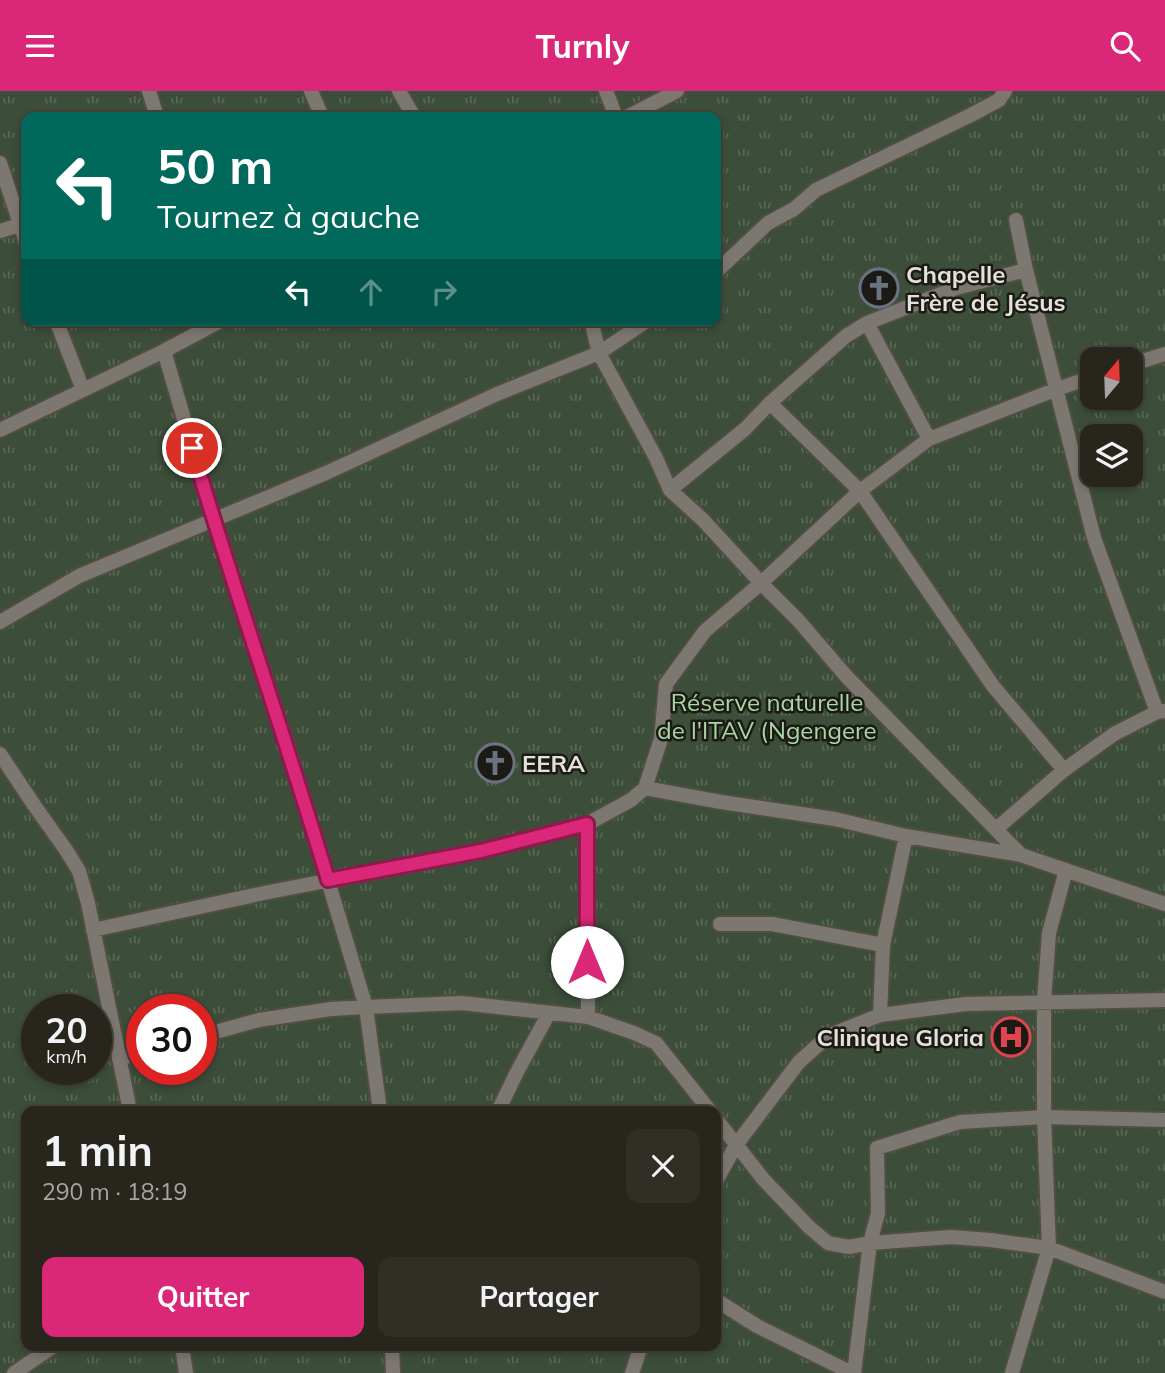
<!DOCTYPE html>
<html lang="fr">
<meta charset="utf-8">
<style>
:root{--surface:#28261c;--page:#302e25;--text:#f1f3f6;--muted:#a5a5a3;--line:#44433b;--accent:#db2777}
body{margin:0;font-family:Mulish,sans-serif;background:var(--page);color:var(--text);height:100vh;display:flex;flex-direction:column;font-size:26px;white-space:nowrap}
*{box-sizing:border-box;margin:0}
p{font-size:23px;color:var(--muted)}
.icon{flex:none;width:38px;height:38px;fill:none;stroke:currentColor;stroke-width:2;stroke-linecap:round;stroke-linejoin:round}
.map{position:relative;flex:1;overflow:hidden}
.details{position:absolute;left:21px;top:1015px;width:700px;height:245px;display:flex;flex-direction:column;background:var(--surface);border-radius:14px;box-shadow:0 4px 10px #0003,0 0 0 2px var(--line)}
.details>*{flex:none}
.banner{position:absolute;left:21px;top:21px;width:700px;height:214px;border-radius:14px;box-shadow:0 4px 10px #0003,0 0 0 2px var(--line);background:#00695c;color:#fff;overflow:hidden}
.needle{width:46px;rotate:19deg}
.buttons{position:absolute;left:1080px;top:256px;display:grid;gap:14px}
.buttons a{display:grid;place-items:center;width:63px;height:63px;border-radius:14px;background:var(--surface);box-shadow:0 4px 10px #0003,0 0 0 2px var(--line);font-size:35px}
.speed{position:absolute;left:21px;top:903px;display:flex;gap:14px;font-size:35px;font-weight:700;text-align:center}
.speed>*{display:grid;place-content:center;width:91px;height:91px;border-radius:50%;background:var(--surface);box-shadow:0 4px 10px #0003,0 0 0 2px var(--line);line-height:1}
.speed small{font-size:18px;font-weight:400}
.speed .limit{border:10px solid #d22;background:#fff;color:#111}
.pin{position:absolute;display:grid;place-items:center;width:60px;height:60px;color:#fff;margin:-30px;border:4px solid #fff;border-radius:50%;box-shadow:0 2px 7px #0007}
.me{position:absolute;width:77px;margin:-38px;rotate:0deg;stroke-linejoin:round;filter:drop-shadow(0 0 5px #0008)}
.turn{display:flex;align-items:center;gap:24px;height:147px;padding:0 21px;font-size:32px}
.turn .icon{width:91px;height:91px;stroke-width:2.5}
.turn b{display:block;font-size:49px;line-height:60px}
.lanes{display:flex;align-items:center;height:66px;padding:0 21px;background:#0003;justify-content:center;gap:35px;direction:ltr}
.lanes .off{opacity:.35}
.round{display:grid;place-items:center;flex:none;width:74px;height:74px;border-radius:14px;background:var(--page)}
.head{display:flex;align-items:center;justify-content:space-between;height:119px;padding:0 21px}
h1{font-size:42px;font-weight:700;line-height:52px}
.cta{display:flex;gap:14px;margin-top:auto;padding:14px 21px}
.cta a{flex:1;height:80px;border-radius:14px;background:var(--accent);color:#fff;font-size:28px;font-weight:700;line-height:80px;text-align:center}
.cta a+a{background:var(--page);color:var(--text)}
header{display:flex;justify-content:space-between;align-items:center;height:91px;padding:0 21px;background:var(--accent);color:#fff;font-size:32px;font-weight:700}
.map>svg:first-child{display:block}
.park{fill:url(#park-tufts);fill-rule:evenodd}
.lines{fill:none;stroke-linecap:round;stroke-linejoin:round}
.minor-casing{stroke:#514e42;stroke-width:18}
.tertiary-casing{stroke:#514e42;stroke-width:18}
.minor{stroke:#7d7772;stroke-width:14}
.tertiary{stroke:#7d7772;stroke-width:14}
.route-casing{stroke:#8e194d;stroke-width:18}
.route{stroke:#db2777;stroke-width:12}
.labels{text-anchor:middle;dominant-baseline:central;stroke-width:5;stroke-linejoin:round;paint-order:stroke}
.poi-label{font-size:24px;font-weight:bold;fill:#e3e1d9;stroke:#1b1a14;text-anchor:start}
.park-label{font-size:24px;fill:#a9d7a4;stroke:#1b1a14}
</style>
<header><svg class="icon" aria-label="menu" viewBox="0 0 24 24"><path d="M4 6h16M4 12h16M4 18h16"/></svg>Turnly<svg class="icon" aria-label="search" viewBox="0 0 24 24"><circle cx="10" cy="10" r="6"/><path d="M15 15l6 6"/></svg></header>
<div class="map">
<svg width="1165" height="1282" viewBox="0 0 1165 1282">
<defs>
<pattern id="park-tufts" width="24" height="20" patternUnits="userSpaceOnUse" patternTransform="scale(1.75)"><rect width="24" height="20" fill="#3c4e3a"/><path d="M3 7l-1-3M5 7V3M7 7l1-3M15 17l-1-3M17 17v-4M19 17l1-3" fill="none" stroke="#586756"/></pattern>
</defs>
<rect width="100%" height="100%" fill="#353225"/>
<!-- park -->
<path class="park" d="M0,0h1165v1282h-1165zM26,26h690v203h-690zM1092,268h38v38h-38zM1092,345h38v38h-38zM37,919h59v59h-59zM142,919h59v59h-59zM26,1020h690v235h-690z"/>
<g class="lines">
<!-- minor casing -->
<g class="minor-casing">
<path id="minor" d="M149,0l8,26
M311,0l11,26
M399,0l15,26
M606,0l10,26
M0,72l26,79
M1016,129l10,50 68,268 63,174
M0,140l20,-6
M716,181l52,-49 26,-14 22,-19 155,-75 28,-15 6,-9
M56,229l27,70
M591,229l8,33 57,105 14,32 33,30 58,63 37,37 48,56 175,179
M867,232l62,116
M164,260l50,170 80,247 72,239 14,104
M1130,274l35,-11
M770,312l90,88 133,195 71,84
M670,399l75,-61 25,-26 76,-67 21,-13 89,-35 70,-18
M0,531l79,-46 247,-103 171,-79 102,-41 49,-33
M0,663l34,51 32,45 13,21 9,32 42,208
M645,697l16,-49 5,-55 39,-53 56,-48 99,-92 69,-52 128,-50 35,-12
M587,733l1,193
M996,738l68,-59 50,-36 43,-22 8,-1
M720,833h52l111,21
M93,839l171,-37 217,-42 106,-27 44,-24 14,-12 76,14 114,17 71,17 115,19 144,49
M880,924l3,-70 23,-109
M201,945l58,-16 72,-11 35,-2 96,-4 126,14 46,16 22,10 54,68
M119,968l23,-7
M498,1020l19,-39 32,-59
M716,1028l48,61 45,47 19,16 21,4 21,-4 81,-6 39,3 59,8 116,44
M716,1090l20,-36 63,-83 29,-26 52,-21 86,-11 199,-4
M716,1209l41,26 95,47
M182,1255l4,27
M392,1255l1,27
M14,1282l40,-27
M632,1282l9,-27
M854,1282l16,-130 8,-30 -1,-65 83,-26 84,-5 121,3
M1012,1282l37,-125 -5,-131v-116l5,-68 17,-63"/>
</g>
<!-- tertiary casing -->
<g class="tertiary-casing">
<path id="tertiary" d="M627,26l50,-26
M0,339l164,-79 58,-31"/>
</g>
<!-- minor -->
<use href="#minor" class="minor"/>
<!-- tertiary -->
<use href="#tertiary" class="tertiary"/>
</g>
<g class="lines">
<!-- route casing -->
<g class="route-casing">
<path id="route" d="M192,357c43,145 93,288 136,432l153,-29 106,-27v138"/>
</g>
<!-- route -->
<use href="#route" class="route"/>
</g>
<!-- icons -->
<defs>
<g id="church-ring" transform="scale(2.0125)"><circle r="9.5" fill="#1b1a14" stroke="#6b7280" stroke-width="1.5"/><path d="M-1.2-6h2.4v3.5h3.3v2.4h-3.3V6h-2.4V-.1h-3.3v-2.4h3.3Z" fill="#6b7280"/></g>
<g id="hospital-ring" transform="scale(2.0125)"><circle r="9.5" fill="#1b1a14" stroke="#e0444e" stroke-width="1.5"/><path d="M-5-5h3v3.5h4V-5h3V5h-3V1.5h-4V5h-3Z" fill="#e0444e"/></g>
</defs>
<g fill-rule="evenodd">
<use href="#church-ring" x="879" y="197"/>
<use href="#church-ring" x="495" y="672"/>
<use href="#hospital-ring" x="1011" y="946"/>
</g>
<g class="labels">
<!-- poi labels -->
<g class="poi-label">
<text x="906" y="183">Chapelle<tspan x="906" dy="28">Frère de Jésus</tspan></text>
<text x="522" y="672">EERA</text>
<text x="984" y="946" text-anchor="end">Clinique Gloria</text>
</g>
<!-- park labels -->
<g class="park-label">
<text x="767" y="611">Réserve naturelle<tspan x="767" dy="28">de l'ITAV (Ngengere</tspan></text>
</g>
</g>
</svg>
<div class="buttons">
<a><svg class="needle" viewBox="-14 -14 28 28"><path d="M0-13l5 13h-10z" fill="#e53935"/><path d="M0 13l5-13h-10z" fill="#a5a5a3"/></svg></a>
<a><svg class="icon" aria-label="layers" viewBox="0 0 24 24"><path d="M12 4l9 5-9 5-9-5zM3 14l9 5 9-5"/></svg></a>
</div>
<div class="speed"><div>20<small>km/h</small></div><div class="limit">30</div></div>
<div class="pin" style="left:192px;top:357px;background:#d93025"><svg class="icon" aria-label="arrive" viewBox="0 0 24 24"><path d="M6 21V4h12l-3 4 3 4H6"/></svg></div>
<svg class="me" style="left:587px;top:871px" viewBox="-20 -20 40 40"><circle r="19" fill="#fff"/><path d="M0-13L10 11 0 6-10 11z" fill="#db2777"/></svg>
<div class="banner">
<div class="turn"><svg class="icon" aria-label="left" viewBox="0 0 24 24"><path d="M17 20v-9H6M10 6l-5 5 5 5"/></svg><div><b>50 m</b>Tournez à gauche</div></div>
<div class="lanes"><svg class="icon" aria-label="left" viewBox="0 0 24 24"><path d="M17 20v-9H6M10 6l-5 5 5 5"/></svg><svg class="icon off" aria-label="ahead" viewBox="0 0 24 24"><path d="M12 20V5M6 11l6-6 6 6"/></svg><svg class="icon off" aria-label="right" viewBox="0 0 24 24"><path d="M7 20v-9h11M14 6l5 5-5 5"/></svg></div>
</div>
<section class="details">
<div class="head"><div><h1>1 min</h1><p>290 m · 18:19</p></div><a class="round"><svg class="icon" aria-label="close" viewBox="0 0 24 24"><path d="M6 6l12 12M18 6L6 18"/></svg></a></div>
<div class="cta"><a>Quitter</a><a>Partager</a></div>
</section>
</div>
